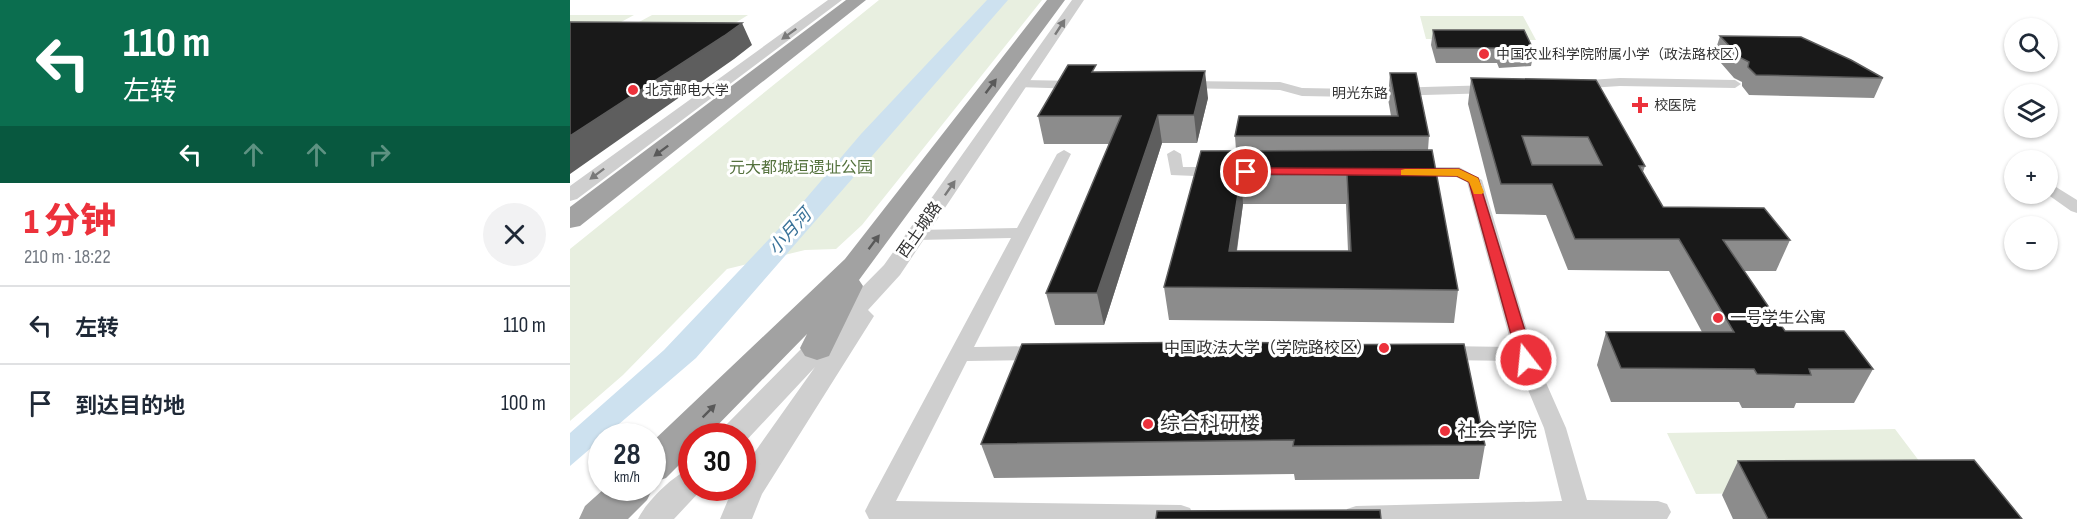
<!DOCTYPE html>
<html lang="zh">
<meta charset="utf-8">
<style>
:root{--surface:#fff;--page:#f2f2f3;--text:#1f2937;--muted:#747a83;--line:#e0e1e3;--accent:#ec313b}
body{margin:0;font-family:"Sofia Sans Condensed","Noto Sans SC",sans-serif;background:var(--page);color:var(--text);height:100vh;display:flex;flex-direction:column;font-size:22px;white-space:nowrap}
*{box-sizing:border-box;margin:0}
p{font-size:20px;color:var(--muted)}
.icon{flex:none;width:33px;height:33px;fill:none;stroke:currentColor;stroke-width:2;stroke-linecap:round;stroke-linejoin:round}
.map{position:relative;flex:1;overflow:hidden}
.sheet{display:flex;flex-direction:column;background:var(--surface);width:570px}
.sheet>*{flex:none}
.guide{background:#0b6e4f;color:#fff;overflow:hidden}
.controls{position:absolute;left:1434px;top:18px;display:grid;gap:12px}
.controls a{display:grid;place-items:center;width:54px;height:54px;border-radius:50%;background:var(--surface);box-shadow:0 2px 4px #0004;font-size:30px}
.speed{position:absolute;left:18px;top:423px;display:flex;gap:12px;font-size:30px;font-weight:700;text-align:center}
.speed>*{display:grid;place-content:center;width:78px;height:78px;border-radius:50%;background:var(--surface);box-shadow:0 2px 4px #0004;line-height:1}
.speed small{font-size:15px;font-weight:400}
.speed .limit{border:9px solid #d22;background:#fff;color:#111}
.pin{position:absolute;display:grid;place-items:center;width:51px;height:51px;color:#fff;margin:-26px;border:3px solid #fff;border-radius:50%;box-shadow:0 2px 6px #0007}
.me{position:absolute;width:66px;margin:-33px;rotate:344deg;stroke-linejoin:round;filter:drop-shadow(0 0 4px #0008)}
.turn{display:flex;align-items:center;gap:21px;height:126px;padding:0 24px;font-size:27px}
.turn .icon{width:78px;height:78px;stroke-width:2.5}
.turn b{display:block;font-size:42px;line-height:51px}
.lanes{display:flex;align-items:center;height:57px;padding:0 24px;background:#0003;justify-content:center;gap:30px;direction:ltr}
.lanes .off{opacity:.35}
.round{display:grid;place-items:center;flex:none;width:63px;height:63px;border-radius:32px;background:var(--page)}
.overview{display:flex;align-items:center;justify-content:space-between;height:102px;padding:0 24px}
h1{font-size:36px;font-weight:800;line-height:45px;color:var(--accent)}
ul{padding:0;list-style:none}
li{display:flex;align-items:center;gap:18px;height:78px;padding:0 24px;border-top:2px solid var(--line)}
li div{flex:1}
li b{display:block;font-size:22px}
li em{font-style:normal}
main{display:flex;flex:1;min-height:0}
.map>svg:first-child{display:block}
.green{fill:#e8efe0}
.water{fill:#cde1ef}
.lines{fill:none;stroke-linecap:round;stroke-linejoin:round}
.minor{fill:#cfcfcf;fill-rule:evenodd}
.tertiary{fill:#cfcfcf;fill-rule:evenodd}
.trunk{fill:#a2a2a2;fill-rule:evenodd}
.wall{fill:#8c8c8c;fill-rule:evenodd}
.shaded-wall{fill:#5e5e5e}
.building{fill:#191919;stroke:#5e5e5e;stroke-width:1.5;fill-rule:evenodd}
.oneway{fill:#797979}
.oneway2{fill:#595959}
.route{fill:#ec313b;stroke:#992026;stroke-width:1.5}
.slow{fill:#f59e0b}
.poi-dot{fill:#ec313b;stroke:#fff;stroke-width:2}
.labels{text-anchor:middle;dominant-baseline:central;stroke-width:6;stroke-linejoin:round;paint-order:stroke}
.far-poi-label{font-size:14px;fill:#323232;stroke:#fff;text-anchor:start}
.far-street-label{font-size:14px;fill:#323232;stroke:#fff}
.park-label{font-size:16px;fill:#54713d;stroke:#fff}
.street-label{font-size:16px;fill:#323232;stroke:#fff}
.poi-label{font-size:16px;fill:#323232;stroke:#fff;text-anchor:start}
.water-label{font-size:18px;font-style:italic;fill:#3b7399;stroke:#fff}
.near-poi-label{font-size:20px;fill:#323232;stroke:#fff;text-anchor:start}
</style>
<main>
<section class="sheet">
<div class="guide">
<div class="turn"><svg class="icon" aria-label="left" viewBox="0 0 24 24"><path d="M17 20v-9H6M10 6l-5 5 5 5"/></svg><div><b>110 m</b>左转</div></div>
<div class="lanes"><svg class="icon" aria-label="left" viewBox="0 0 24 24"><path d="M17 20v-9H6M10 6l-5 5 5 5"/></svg><svg class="icon off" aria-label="ahead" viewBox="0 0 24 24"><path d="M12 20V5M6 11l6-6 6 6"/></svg><svg class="icon off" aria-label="ahead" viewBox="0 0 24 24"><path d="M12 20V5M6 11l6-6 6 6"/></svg><svg class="icon off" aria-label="right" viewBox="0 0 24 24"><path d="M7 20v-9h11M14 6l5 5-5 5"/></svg></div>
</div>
<div class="overview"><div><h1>1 分钟</h1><p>210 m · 18:22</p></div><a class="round"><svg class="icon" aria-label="close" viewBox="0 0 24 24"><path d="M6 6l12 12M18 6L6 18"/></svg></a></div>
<ul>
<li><svg class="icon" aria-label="left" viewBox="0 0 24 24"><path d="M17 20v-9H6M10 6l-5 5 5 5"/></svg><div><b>左转</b></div><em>110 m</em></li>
<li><svg class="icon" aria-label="arrive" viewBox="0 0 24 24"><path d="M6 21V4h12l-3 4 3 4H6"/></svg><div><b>到达目的地</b></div><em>100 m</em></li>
</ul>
</section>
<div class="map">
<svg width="1507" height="519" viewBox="0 0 1507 519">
<rect width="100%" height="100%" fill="#fff"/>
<!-- green -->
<path class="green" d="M309,0h163l-180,225 -26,24 -31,1 -78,19 -104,106 -53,46v-172z
M0,15h64l-37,20h-27z
M82,15h96l-24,15 -109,5z
M850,16h103l13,24 -110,-1z
M1325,429l46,61 -245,4 -29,-61z"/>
<!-- water -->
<path class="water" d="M417,0h21l-312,358 -126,108v-33l94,-83 127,-134 70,-82z"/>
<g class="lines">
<!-- minor -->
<path class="minor" d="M1050,78l115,2 6,4 -6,4 -115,-2 -46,3 -6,-4 6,-4z
M452,80l58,1 6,4 -6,4 -63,-2 -1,-3z
M613,81l97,1 22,6 54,1 137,-4 7,4 -7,4 -137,4 -54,-1 -22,-6 -102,-2 -1,-3z
M494,150l7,4 -97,193 68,-1 7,2 3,5 -3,5 -7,2 -75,1 -71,140 285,4 9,3 4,8 -2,3h-323l-4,-8 4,-8 142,-265 -94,2 -6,-1 -3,-4 3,-4 6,-1 100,-2 40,-74z
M604,150l7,4 2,13h36l8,5 -8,5 -48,-2 -4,-21z
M842,167h47l23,13 54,180 30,68 21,72 71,1 9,3 4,8 -4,7h-323l3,-10 9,-3 206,-5 -18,-73 -28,-67 -74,-1 -7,-2 -3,-5 3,-5 7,-2 70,1 -45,-165 -11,-5 -49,-2 -3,-3z
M1478,182l29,18v13l-6,-2 -24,-17z"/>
<!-- tertiary -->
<path class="tertiary" d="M258,0h14l-265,199 -7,2v-15z
M502,0h12l-184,275 -32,35 6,6 -112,178 -10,25h-32l13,-31h9v-18l73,-103 -72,77 -1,-8h-23l4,-8 161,-163z
M122,468v20h11l-29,31h-36c8,-17 36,-45 54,-51z"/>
<!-- trunk -->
<path class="trunk" d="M276,0h20l-286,226 -10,2v-21z
M477,0h18l-206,280 4,6 -34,70 -12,4 -12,-4 -5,-8 7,-14 -100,102h-15v16l-26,26 -14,5v-41l193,-183z
M35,488h48l-6,12 -19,19h-49l6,-13z"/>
</g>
<!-- wall -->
<path class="wall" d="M863,30l101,21 -3,15 -32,2 -2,-5h-61l-5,-18z
M1150,36l163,42 -9,20 -125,-3 -7,-9v-4l-8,-4 -20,-23z
M527,72l111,26 -11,45h-35l-58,182h-49l-9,-32 63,-149h-65l-6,-28z
M820,73l39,63 -1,14 30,140 -4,33 -285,-3 -5,-33 72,-137 -1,-14 156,-20 -3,-17zM673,204h103l2,47h-111z
M901,78l174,88 -2,6 20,35 127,33 -14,31h-32l41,60 88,38 -19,34h-58l-2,5h-52l-3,-6h-128l-14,-37 9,-33h96l-33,-61 -101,-1 -22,-55 -50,-1 -28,-110z
M712,345l203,100 -6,34 -184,1 -1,-6 -300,4 -13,-34z
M1168,461l284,58h-289l-11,-24z"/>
<!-- shaded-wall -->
<path class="shaded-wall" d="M172,23l10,22 -18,14 -164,115v-38z
M635,71l3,27 -11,45 -3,-28z
M588,115l4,28 -58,182 -7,-32z
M671,175l2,29 -11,79 -3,-32z"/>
<!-- building -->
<path class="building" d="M0,22l172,1 -18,13 -154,100z
M863,30h91l10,21 -33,2 -2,-5h-62z
M1150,36l81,1 50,23 32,18 -127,-3 -8,-8 1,-5 -8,-4z
M498,65h28l-4,7 113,-1 -11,44h-36l-61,178h-51l75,-177h-83z
M820,73h26l13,63h-194l4,-20h159z
M901,78l125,2 49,86h-6l24,41 101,1 26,32h-67l62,91h59l29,38h-64l2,6 -54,-1 -3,-5 -133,-1 -15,-36h128l-55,-93h-104l-23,-55h-51zM952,136l66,1 14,28h-70z
M862,150l26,140 -294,-3 37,-136zM777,174l4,77h-122l12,-76z
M650,342l62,1v2l182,-1 21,101 -192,1 1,-6 -313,4 41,-100z
M1404,460l48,59h-254l-30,-58z
M810,510l1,9h-225l1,-8z"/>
<!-- one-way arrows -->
<defs><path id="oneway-solid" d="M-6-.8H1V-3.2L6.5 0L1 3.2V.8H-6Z" transform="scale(1.5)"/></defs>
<g class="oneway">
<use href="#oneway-solid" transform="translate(490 27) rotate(-57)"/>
<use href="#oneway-solid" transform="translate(219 34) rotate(144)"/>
<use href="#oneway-solid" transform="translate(27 174) rotate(143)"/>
<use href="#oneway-solid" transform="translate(380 188) rotate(-55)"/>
</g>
<g class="oneway2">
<use href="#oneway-solid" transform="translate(421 86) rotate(-53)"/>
<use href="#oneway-solid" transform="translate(91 151) rotate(143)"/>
<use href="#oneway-solid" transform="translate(304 242) rotate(-53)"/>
<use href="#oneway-solid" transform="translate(139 411) rotate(-45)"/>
</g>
<!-- route -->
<path class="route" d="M676,168l213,1 19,9 56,182 -2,4h-11l-3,-4 -49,-178 -12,-6 -215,-2v-5z"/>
<!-- slow -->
<path class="slow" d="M835,169h54l19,9 6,14 -2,2h-8l-5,-12 -12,-6 -56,-1v-5z"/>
<!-- markers -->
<g class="poi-dot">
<circle cx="914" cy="54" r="6"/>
<circle cx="63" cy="90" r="6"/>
<path d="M1067 96h6v6h6v6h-6v6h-6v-6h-6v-6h6z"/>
<circle cx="1148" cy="318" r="6"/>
<circle cx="814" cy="348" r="6"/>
<circle cx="578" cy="424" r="6"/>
<circle cx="875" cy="431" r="6"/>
</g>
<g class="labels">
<!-- far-poi labels -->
<g class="far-poi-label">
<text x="926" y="54">中国农业科学院附属小学（政法路校区）</text>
<text x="75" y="90">北京邮电大学</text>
<text x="1084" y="105">校医院</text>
</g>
<!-- far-street labels -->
<g class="far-street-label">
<text x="790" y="93">明光东路</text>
</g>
<!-- park labels -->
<g class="park-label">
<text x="231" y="168">元大都城垣遗址公园</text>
</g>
<!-- street labels -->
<g class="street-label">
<text transform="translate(350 230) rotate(-55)">西土城路</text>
</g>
<!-- poi labels -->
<g class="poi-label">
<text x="1160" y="318">一号学生公寓</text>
<text x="802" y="348" text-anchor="end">中国政法大学（学院路校区）</text>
</g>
<!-- water labels -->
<g class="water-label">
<text transform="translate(220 232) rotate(-48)">小月河</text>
</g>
<!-- near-poi labels -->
<g class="near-poi-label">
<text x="590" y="424">综合科研楼</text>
<text x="887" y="431">社会学院</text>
</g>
</g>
</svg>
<div class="controls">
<a><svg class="icon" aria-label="search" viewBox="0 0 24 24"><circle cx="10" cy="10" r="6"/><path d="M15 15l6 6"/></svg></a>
<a><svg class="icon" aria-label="layers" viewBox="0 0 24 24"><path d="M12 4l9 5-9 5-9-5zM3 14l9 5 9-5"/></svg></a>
<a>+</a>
<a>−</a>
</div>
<div class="speed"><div>28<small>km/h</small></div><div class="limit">30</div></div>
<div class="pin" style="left:676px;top:172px;background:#d93025"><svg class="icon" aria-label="arrive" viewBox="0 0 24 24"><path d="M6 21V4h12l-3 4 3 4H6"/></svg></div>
<svg class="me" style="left:956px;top:360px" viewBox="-20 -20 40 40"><circle r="17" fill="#ec313b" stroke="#fff" stroke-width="3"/><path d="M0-11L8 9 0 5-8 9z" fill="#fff"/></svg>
</div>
</main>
